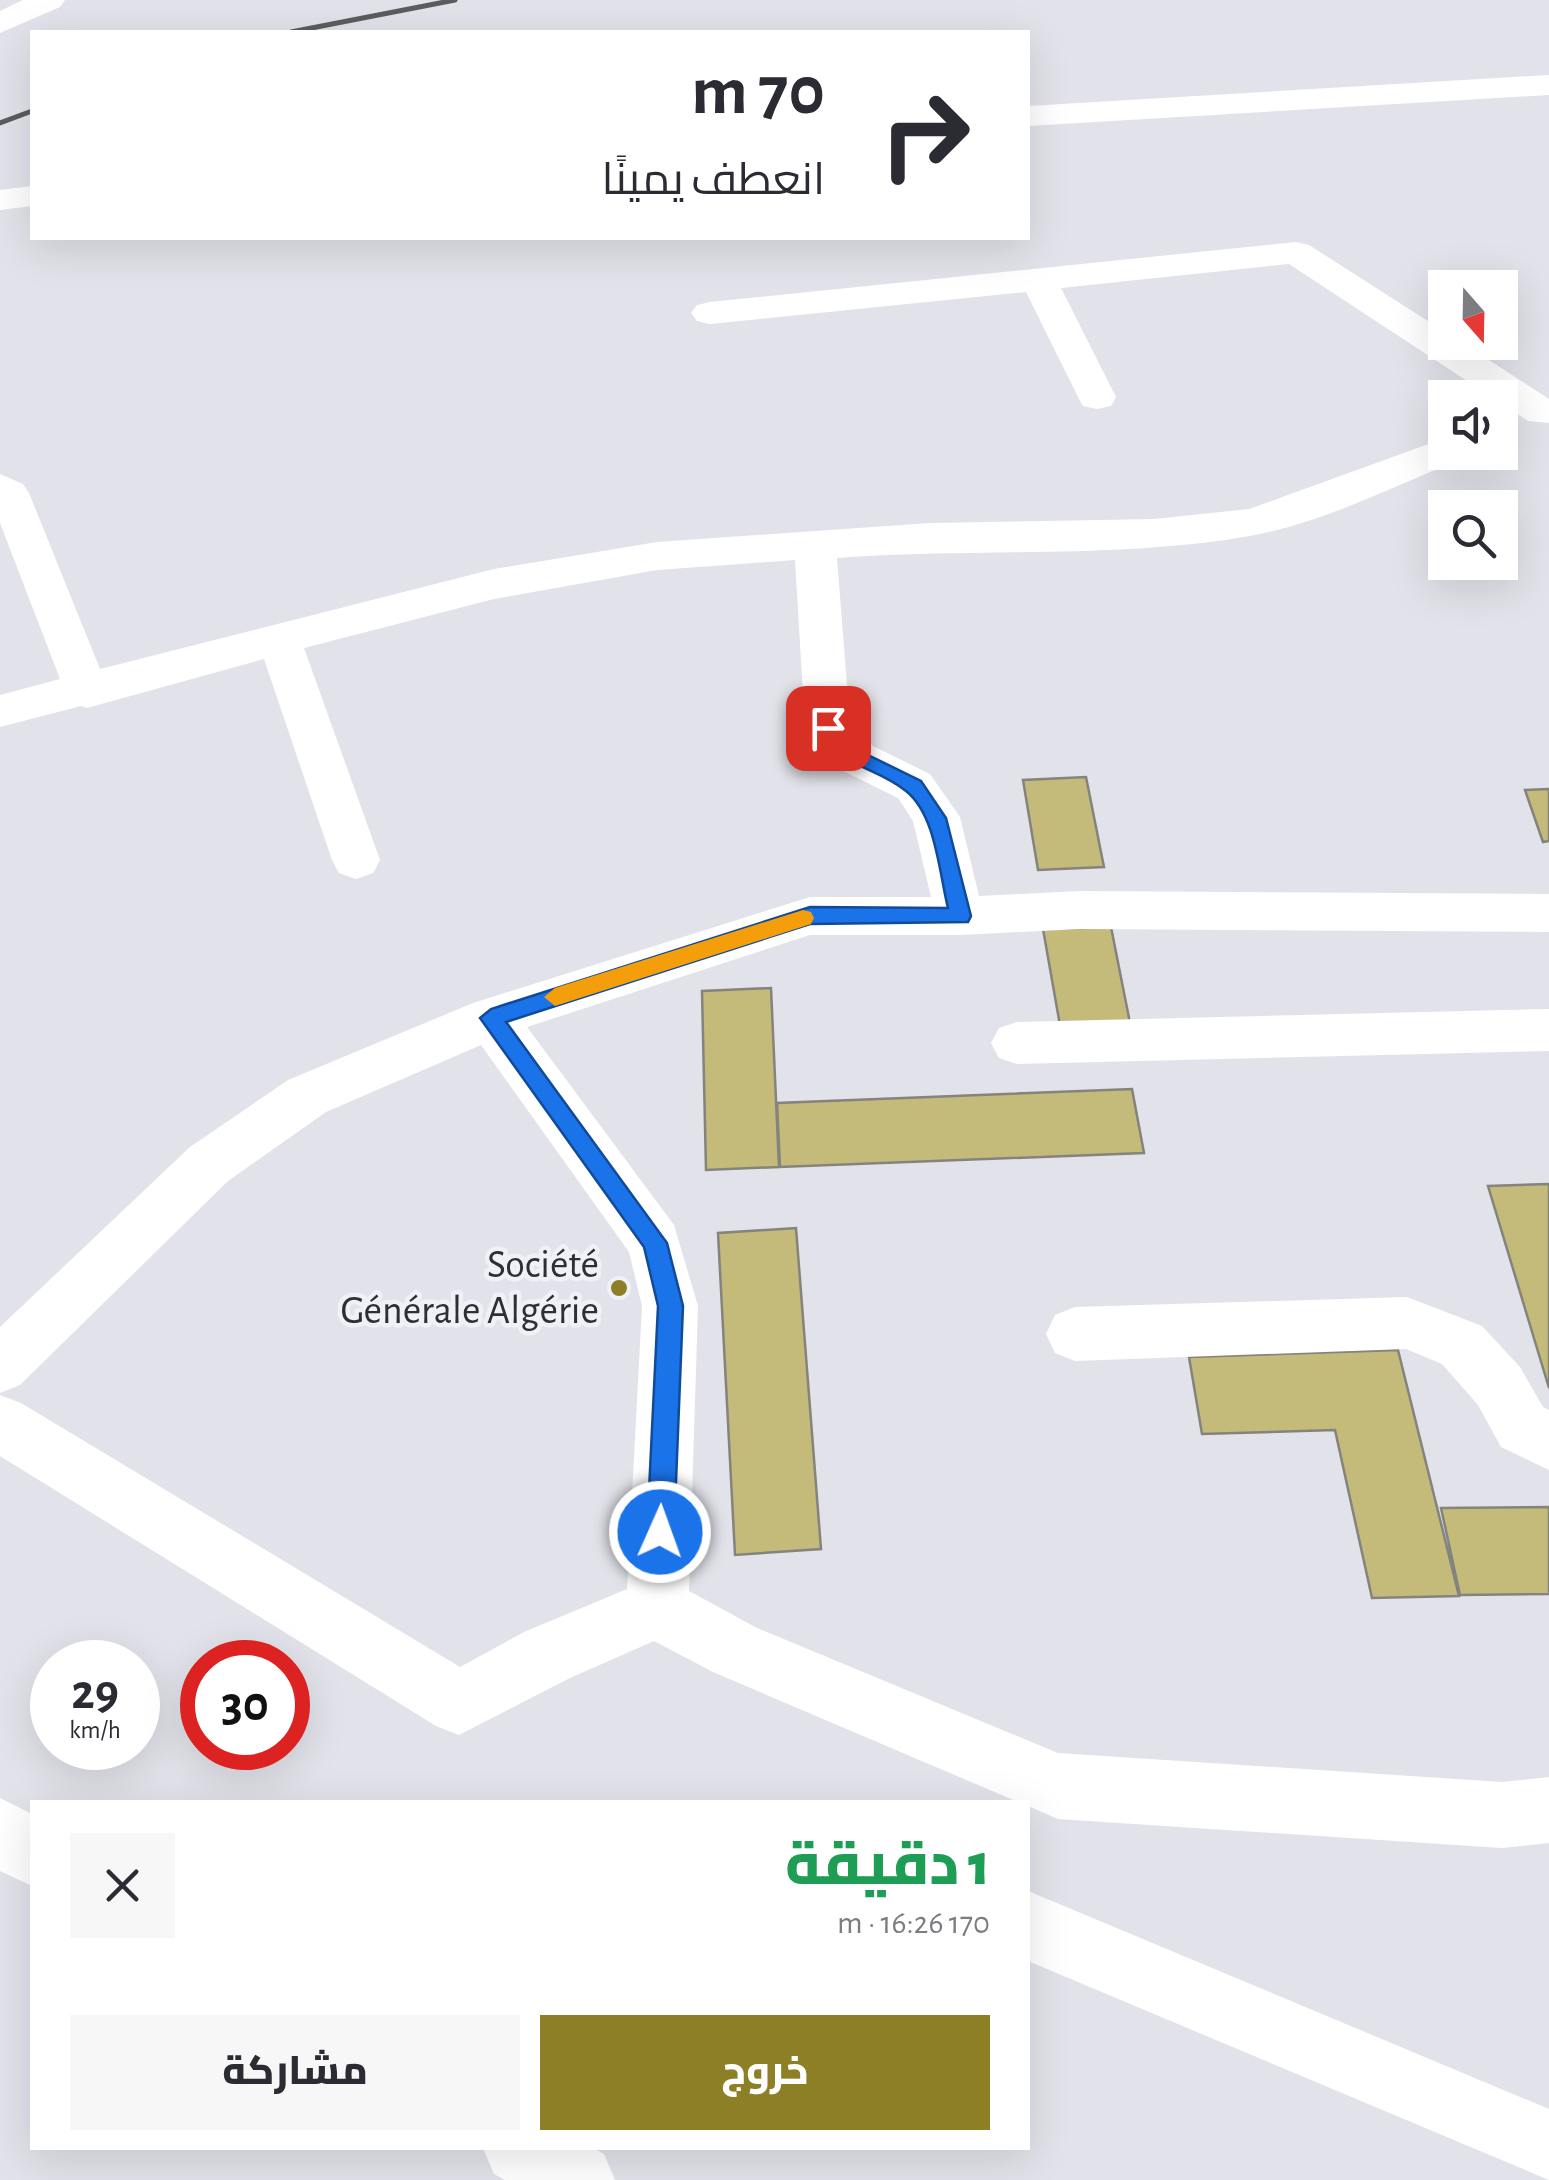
<!DOCTYPE html>
<html lang="ar">
<meta charset="utf-8">
<style>
:root{--surface:#fff;--page:#f7f7f7;--text:#2b2b33;--muted:#7c7c81;--accent:#8c7f26}
body{margin:0;font-family:"Alegreya Sans",Cairo,sans-serif;background:var(--page);color:var(--text);direction:rtl;height:100vh;display:flex;flex-direction:column;font-size:38px;white-space:nowrap}
*{box-sizing:border-box;margin:0}
p{font-size:32px;color:var(--muted)}
.icon{flex:none;width:55px;height:55px;fill:none;stroke:currentColor;stroke-width:2;stroke-linecap:round;stroke-linejoin:round}
.map{position:relative;flex:1;overflow:hidden;direction:ltr}
.sheet{position:absolute;left:30px;top:1800px;width:1000px;height:350px;display:flex;flex-direction:column;background:var(--surface);border-radius:0px;box-shadow:0 10px 40px #0002;direction:rtl}
.sheet>*{flex:none}
.banner{position:absolute;left:30px;top:30px;width:1000px;height:210px;border-radius:0px;box-shadow:0 10px 40px #0002;direction:rtl;background:#fff;color:var(--text);overflow:hidden}
.needle{width:65px;rotate:160deg}
.tools{position:absolute;left:1428px;top:270px;display:grid;gap:20px}
.tools a{display:grid;place-items:center;width:90px;height:90px;border-radius:0px;background:var(--surface);box-shadow:0 10px 40px #0002;font-size:50px}
.speed{position:absolute;left:30px;top:1640px;display:flex;gap:20px;font-size:50px;font-weight:700;text-align:center}
.speed>*{display:grid;place-content:center;width:130px;height:130px;border-radius:50%;background:var(--surface);box-shadow:0 10px 40px #0002;line-height:1}
.speed small{font-size:25px;font-weight:400}
.speed .limit{border:15px solid #d22;background:#fff;color:#111}
.pin{position:absolute;display:grid;place-items:center;width:85px;height:85px;color:#fff;margin:-42px;border-radius:20px;box-shadow:0 5px 15px #0006}
.me{position:absolute;width:110px;margin:-55px;rotate:2deg;stroke-linejoin:round;filter:drop-shadow(0 0 8px #0008)}
.turn{display:flex;align-items:center;gap:35px;height:210px;padding:0 40px;font-size:45px}
.turn .icon{width:130px;height:130px;stroke-width:2.5}
.turn b{display:block;font-size:70px;line-height:85px}
.round{display:grid;place-items:center;flex:none;width:105px;height:105px;border-radius:0px;background:var(--page)}
.head{display:flex;align-items:center;justify-content:space-between;height:170px;padding:0 40px}
h1{font-size:60px;font-weight:800;line-height:75px;color:#1e9e55}
.button{display:flex;gap:20px;margin-top:auto;padding:20px 40px}
.button a{flex:1;height:115px;border-radius:0px;background:var(--accent);color:#fff;font-size:40px;font-weight:800;line-height:115px;text-align:center}
.button a+a{background:var(--page);color:var(--text)}
.map>svg:first-child{display:block}
.building{fill:#c4ba79;stroke:#84837d;stroke-width:2.5}
.lines{fill:none;stroke-linecap:round;stroke-linejoin:round}
.minor{fill:#fff;fill-rule:evenodd}
.primary{fill:#fff;fill-rule:evenodd}
.rail{stroke:#5c5c60;stroke-width:5}
.route{fill:#1a73e8;stroke:#114b97;stroke-width:2.5}
.slow{fill:#f59e0b}
.poi-dot{fill:#8c7f26;stroke:#eff1f8;stroke-width:4}
.labels{text-anchor:middle;dominant-baseline:central;stroke-width:9;stroke-linejoin:round;paint-order:stroke}
.poi-label{font-size:40px;fill:#2f2f32;stroke:#eff1f8;text-anchor:end}
</style>
<div class="map">
<svg width="1549" height="2180" viewBox="0 0 1549 2180">
<rect width="100%" height="100%" fill="#e2e3ea"/>
<!-- building -->
<path class="building" d="M1086,777l18,90 -66,3 -15,-90z
M1549,789v52l-6,1 -18,-52z
M1111,927l20,101 -70,3 -18,-102z
M771,988l8,179 -73,3 -4,-179z
M1132,1089l12,64 -364,14 -3,-64z
M1549,1184v204l-61,-202z
M796,1228l25,321 -86,6 -17,-322z
M1398,1350l61,246 -87,2 -37,-168 -133,4 -13,-77z
M1549,1507v87l-89,1 -19,-87z"/>
<g class="lines">
<!-- minor -->
<path class="minor" d="M1549,75v20l-521,31v-20z
M32,186v20l-32,4v-20z
M1296,242l13,3 136,87v10h16l88,57v24l-21,-2 -28,-19v-4h-7l-204,-134 -228,24 55,109 -5,9 -14,3 -14,-3 -5,-9 -52,-105 -316,32 -13,-3 -6,-8 6,-8 13,-3z
M1445,438v14h19l-5,8c-67,27 -137,63 -209,76 -132,23 -278,12 -413,22l13,165 23,23 57,28 30,43 19,79 102,-5 468,3v38l-468,-3 -121,6h-150l-283,92 147,198 24,81 -9,285 68,37 301,125 444,29 47,-5v66l-47,5 -444,-29 -30,-13v-4h-10l-305,-130 -59,-31 -84,37 -111,57 -23,-9 -436,-270v-61l21,8 439,264 64,-35 103,-43 15,-283 -13,-54 -148,-207 -155,67 -98,69 -208,204 -20,8v-66l190,-180 98,-67 185,-77 337,-106h121l-18,-76 -15,-23 -57,-28 -36,-42 -10,-168 -138,10 -163,29 -190,49 76,212 -7,13 -17,6 -17,-6 -7,-13 -68,-201 -177,49 -6,-2 -81,21v-32l60,-16 -60,-156v-49l23,10 6,9 71,176 394,-100 163,-27 273,-19 224,-4 95,-10z
M1549,1009v42l-532,13 -18,-6 -8,-15 8,-15 18,-6z
M1407,1297l75,29 38,41 23,40 6,3v60l-48,-23 -23,-42 -36,-41 -36,-15 -331,12 -20,-8 -9,-19 9,-19 20,-8z
M0,1798l32,16v72l-32,-15z
M1028,1891l521,218v71l-521,-219z
M483,2148h110l11,6 11,26h-110l-11,-6z"/>
<!-- primary -->
<path class="primary" d="M23,0h42l-5,7 -60,26v-22z"/>
<!-- rail -->
<path class="rail" d="M291,32l164,-32
M0,123l32,-12"/>
</g>
<!-- route -->
<path class="route" d="M828,720l7,2 29,31 57,28 25,37 25,98 -3,6 -158,2 -304,98 161,221 16,63 -9,226 -4,10 -10,3 -9,-3 -4,-10 11,-226 -14,-59 -164,-229 11,-9 319,-102 138,1c-9,-36 -12,-93 -42,-117 -33,-26 -60,-20 -88,-63z"/>
<!-- slow -->
<path class="slow" d="M803,910l8,2 3,6 -3,6 -256,82 -11,-9 11,-9z"/>
<!-- markers -->
<circle class="poi-dot" cx="619" cy="1288" r="10"/>
<g class="labels">
<!-- poi labels -->
<g class="poi-label">
<text x="599" y="1265">Société<tspan x="599" dy="46">Générale Algérie</tspan></text>
</g>
</g>
</svg>
<div class="tools">
<a><svg class="needle" viewBox="-14 -14 28 28"><path d="M0-13l5 13h-10z" fill="#e53935"/><path d="M0 13l5-13h-10z" fill="#7c7c81"/></svg></a>
<a><svg class="icon" aria-label="sound" viewBox="0 0 24 24"><path d="M4 9h4l5-4v14l-5-4H4zM17 9q2 3 0 6"/></svg></a>
<a><svg class="icon" aria-label="search" viewBox="0 0 24 24"><circle cx="10" cy="10" r="6"/><path d="M15 15l6 6"/></svg></a>
</div>
<div class="speed"><div>29<small>km/h</small></div><div class="limit">30</div></div>
<div class="pin" style="left:828px;top:728px;background:#d93025"><svg class="icon" aria-label="arrive" viewBox="0 0 24 24"><path d="M6 21V4h12l-3 4 3 4H6"/></svg></div>
<svg class="me" style="left:660px;top:1532px" viewBox="-20 -20 40 40"><circle r="17" fill="#1a73e8" stroke="#fff" stroke-width="3"/><path d="M0-11L8 9 0 5-8 9z" fill="#fff"/></svg>
<div class="banner">
<div class="turn"><svg class="icon" aria-label="right" viewBox="0 0 24 24"><path d="M7 20v-9h11M14 6l5 5-5 5"/></svg><div><b>70 m</b>انعطف يمينًا</div></div>
</div>
<section class="sheet">
<div class="head"><div><h1>1 دقيقة</h1><p>170 m · 16:26</p></div><a class="round"><svg class="icon" aria-label="close" viewBox="0 0 24 24"><path d="M6 6l12 12M18 6L6 18"/></svg></a></div>
<div class="button"><a>خروج</a><a>مشاركة</a></div>
</section>
</div>
